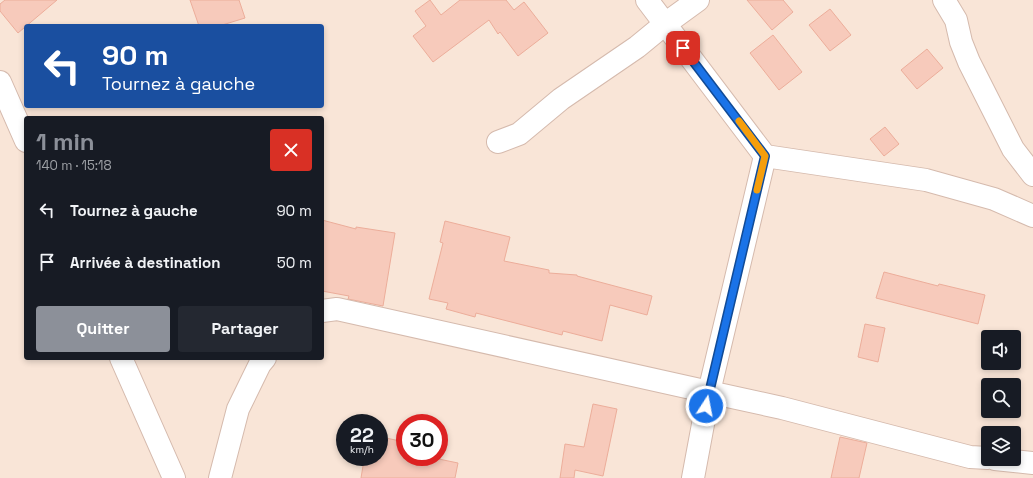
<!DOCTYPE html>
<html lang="fr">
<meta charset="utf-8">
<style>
:root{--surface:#171b24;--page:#242831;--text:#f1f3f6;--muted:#9ea1a6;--accent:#8c9099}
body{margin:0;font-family:"Space Grotesk",sans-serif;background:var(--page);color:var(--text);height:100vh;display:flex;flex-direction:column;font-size:15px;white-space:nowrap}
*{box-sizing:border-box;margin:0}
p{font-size:13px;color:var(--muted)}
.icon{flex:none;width:22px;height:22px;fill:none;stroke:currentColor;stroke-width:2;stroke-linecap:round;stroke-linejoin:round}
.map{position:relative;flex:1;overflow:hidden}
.side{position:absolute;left:24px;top:116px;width:300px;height:244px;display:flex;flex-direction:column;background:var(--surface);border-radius:4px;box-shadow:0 2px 6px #0003}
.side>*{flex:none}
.guide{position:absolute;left:24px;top:24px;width:300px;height:84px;border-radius:4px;box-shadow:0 2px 6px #0003;background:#1a4fa0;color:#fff;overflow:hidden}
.tools{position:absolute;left:981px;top:330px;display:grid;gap:8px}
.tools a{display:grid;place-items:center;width:40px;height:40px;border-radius:4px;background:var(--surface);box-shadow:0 2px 6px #0003;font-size:20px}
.speed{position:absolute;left:336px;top:414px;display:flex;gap:8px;font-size:20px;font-weight:700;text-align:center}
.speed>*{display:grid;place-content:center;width:52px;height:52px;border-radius:50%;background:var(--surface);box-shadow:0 2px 6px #0003;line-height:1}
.speed small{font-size:10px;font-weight:400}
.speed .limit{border:6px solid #d22;background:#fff;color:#111}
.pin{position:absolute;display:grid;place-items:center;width:34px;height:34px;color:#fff;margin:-17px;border-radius:8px;box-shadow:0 2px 6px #0006}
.me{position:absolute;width:44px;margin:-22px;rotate:11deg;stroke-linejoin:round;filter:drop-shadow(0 0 3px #0008)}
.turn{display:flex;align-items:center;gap:14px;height:84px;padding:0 12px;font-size:18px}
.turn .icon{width:52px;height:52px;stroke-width:2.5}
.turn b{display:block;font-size:28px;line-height:34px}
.round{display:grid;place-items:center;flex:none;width:42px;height:42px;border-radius:4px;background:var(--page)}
.overview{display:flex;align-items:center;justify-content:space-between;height:68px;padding:0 12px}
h1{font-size:24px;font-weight:700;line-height:30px;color:var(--accent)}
.primary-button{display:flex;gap:8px;margin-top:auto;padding:8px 12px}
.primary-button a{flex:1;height:46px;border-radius:4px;background:var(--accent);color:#fff;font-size:16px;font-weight:700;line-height:46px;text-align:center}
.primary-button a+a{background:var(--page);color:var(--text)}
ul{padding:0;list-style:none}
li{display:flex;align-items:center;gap:12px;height:52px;padding:0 12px}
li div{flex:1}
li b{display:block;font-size:15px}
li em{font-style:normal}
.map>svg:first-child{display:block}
.residential{fill:#f9e5d7;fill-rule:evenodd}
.building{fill:#f7cabb;stroke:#ecad9a}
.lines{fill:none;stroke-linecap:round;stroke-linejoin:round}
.street-casing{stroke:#d5baad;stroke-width:24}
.street{stroke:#fff;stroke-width:22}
.route-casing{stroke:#114b97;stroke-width:10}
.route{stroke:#1a73e8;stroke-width:7}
.slow{stroke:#f59e0b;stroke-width:7}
</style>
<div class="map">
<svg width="1033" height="478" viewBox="0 0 1033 478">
<rect width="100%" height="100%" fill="#fff2e7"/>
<!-- residential -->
<path class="residential" d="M0,0h1033v478h-1033zM26,26h296v80h-296zM26,118h296v240h-296zM988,337h26v26h-26zM988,385h26v26h-26zM345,423h34v34h-34zM405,423h34v34h-34zM988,433h26v26h-26z"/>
<!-- building -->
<path class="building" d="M5,0h52l-39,33 -18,-22v-7z
M190,0h49l6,18 -26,8h-20z
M430,0l11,15 19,-15h46l8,10 10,-8 24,31 -30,23 -18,-24 -2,2 -9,-14 -56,42 -20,-26 13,-10 -11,-15z
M747,0h36l10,12 -21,18z
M830,9l21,26 -21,16 -21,-26z
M773,35l29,37 -23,18 -29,-37z
M927,49l16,19 -26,21 -16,-19z
M885,127l14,17 -15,12 -14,-17z
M322,220l34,9v-2l39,6 -12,73 -35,-7 1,-3 -27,-5z
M445,221l65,16 -6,24 45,9v3l28,2v1l75,20 -5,19 -37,-10 -8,36 -39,-10 -1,4 -86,-22 -1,4 -29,-8 2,-6 -19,-4 14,-56 -3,-1z
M884,272l54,14 1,-2 46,11 -7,29 -102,-26z
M865,324l20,4 -7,34 -20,-5z
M593,404l24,5 -14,67 -28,-6 -1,8h-14l5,-34 19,3z
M381,437l24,5v15h24l29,6 -3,15h-94l3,-18 13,2 1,-5h1z
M840,437l27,6 -8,35h-28z"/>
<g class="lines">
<!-- street casing -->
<g class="street-casing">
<path id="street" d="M647,0l118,156
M944,0l12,20 5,22 8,20 44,87 20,26
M0,82l26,59
M498,142l21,-8 42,-35 76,-52 28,-23 33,-24
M322,311l15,-2 372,83 -16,86
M121,358l53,120
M988,458l-18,-1 -188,-49 -73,-16 56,-236 161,24 68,19 39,17
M995,459l38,4
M220,478l18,-69 22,-45 5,-6"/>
</g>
<!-- street -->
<use href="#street" class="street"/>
</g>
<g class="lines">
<!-- route casing -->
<g class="route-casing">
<path id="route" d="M683,48l82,108 -59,250"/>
</g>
<!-- route -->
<use href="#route" class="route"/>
<!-- slow -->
<path class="slow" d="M739,121l26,35 -8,34"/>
</g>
</svg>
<div class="tools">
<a><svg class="icon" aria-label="sound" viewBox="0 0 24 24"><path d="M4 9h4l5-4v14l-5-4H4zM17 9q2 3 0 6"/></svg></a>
<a><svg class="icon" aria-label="search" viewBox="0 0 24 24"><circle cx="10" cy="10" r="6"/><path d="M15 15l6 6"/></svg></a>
<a><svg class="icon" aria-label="layers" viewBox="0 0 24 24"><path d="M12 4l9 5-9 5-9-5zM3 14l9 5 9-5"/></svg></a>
</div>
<div class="speed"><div>22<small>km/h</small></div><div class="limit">30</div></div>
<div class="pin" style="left:683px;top:48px;background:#d93025"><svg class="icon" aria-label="arrive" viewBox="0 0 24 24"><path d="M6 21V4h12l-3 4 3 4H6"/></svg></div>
<svg class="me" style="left:706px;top:406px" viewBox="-20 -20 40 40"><circle r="17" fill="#1a73e8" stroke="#fff" stroke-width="3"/><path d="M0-11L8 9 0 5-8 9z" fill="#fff"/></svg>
<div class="guide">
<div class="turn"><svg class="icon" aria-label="left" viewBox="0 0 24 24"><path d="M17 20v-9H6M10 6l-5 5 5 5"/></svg><div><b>90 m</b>Tournez à gauche</div></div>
</div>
<section class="side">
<div class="overview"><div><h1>1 min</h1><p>140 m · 15:18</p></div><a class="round" style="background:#d93025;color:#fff"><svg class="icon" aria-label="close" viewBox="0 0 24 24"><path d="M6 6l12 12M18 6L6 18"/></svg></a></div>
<ul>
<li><svg class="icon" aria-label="left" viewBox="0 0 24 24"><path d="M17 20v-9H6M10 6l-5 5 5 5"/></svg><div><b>Tournez à gauche</b></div><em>90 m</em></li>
<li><svg class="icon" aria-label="arrive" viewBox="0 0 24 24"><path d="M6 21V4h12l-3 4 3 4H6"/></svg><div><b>Arrivée à destination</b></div><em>50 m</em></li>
</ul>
<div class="primary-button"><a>Quitter</a><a>Partager</a></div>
</section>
</div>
